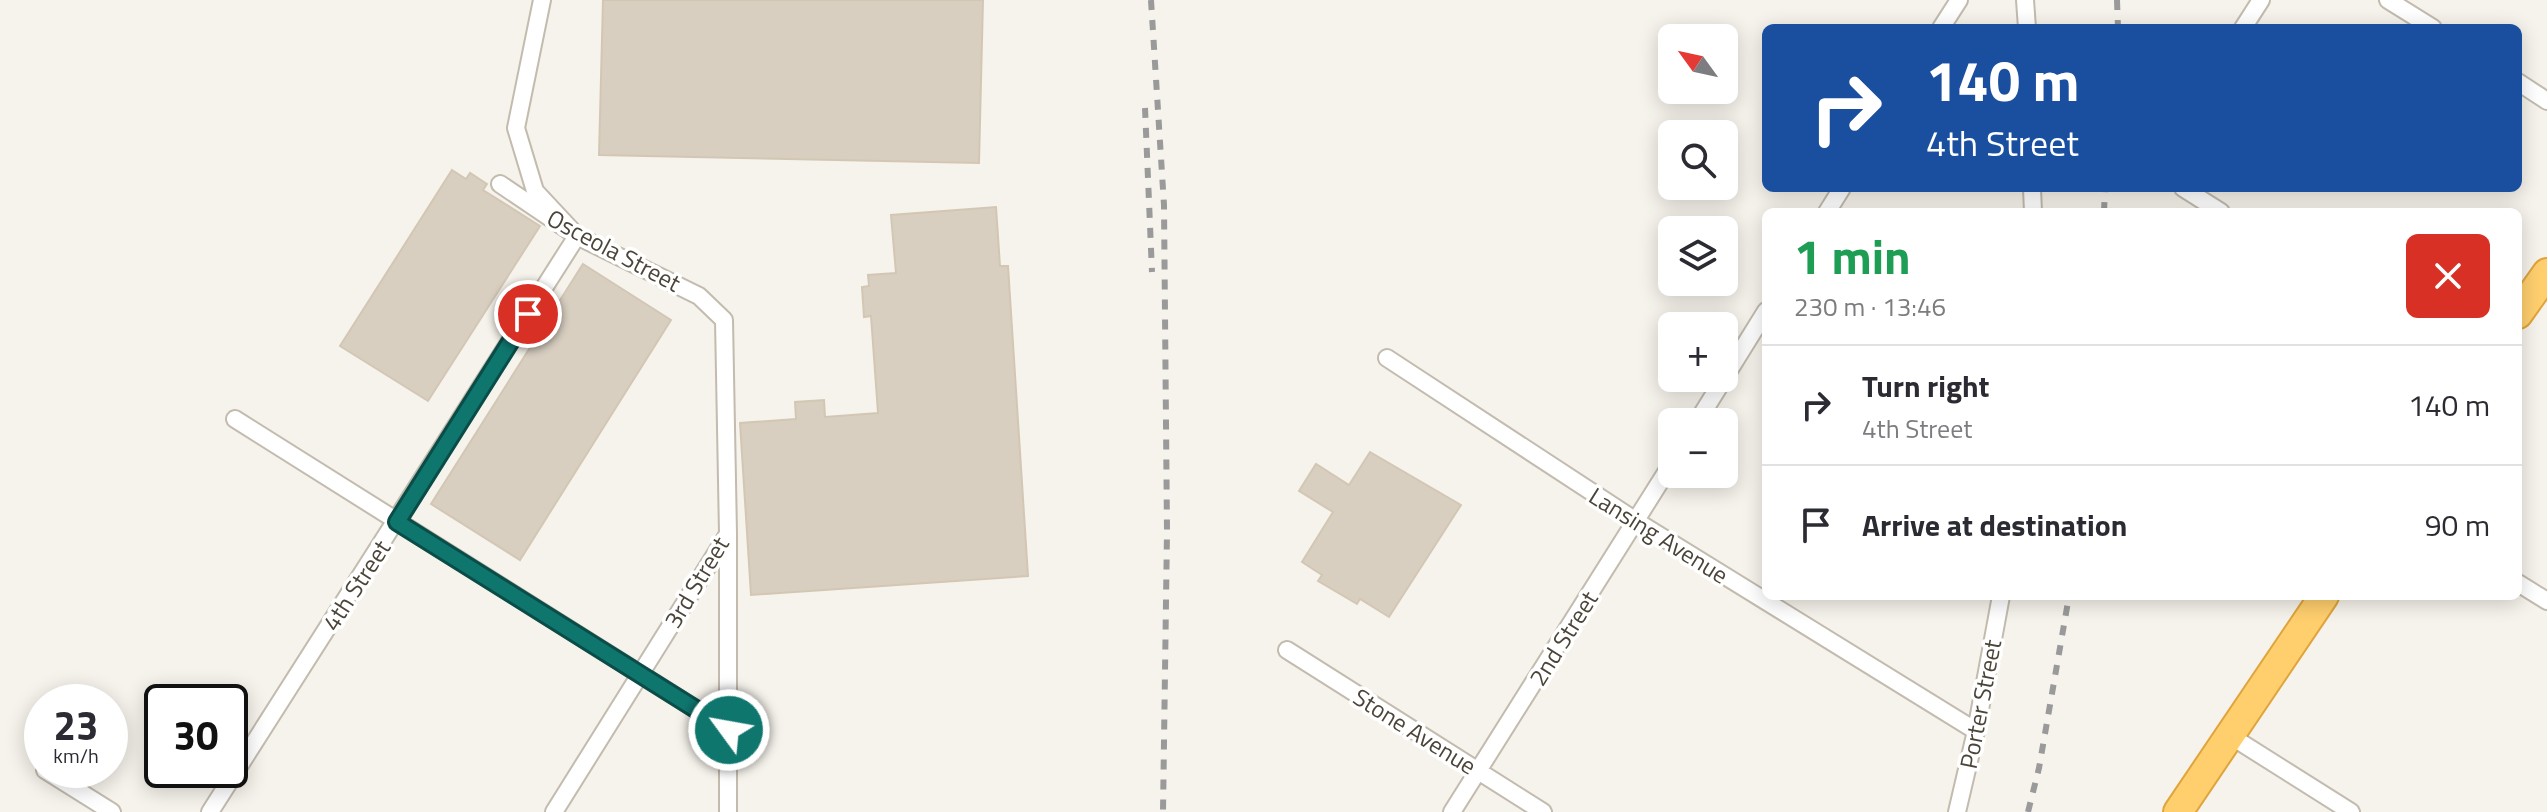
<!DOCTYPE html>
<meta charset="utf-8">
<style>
:root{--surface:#fff;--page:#f7f7f7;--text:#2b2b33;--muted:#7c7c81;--line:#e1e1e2}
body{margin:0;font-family:"Titillium Web",sans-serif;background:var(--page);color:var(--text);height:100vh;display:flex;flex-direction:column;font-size:30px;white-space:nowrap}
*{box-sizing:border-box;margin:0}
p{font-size:26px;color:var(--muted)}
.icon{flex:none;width:44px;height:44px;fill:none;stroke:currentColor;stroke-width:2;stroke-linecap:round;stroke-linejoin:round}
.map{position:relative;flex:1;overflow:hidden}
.panel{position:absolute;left:1762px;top:208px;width:760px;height:392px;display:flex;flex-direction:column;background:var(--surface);border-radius:12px;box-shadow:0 4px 20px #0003}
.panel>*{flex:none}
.guide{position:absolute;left:1762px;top:24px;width:760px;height:168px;border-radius:12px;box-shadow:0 4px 20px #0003;background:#1a4fa0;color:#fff;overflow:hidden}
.needle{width:52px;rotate:303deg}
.buttons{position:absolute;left:1658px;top:24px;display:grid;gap:16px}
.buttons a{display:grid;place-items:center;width:80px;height:80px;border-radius:12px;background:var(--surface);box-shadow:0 4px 20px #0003;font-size:40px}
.speed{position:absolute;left:24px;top:684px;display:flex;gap:16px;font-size:40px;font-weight:700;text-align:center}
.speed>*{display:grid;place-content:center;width:104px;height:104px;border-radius:50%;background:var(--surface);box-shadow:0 4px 20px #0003;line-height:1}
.speed small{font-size:20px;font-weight:400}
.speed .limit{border:4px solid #111;border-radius:12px;background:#fff;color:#111}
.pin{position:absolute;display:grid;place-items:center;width:68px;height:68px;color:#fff;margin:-34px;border:4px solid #fff;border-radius:50%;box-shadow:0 2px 8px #0007}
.me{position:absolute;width:88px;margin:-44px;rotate:302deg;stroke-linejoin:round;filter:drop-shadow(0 0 6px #0008)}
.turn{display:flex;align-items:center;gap:28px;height:168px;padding:0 32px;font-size:36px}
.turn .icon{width:104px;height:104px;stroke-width:2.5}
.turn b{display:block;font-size:56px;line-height:68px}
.round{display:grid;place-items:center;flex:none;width:84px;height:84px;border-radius:12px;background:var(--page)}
.head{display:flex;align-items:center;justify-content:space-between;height:136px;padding:0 32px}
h1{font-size:48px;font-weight:700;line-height:60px;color:#1e9e55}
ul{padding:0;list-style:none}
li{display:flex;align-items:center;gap:24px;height:120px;padding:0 32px;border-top:2px solid var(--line)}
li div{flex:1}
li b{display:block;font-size:30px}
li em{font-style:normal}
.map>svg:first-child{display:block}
.building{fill:#d8cfc1;stroke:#d3c7b4;stroke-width:2}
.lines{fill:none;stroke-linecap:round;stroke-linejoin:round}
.street-casing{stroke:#c2bbae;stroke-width:20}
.highway-casing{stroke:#e0a43c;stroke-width:32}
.street{stroke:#fff;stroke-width:16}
.highway{stroke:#ffcf6e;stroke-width:28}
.rail{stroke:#9a9a9a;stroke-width:6;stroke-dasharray:10 10;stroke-linecap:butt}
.route-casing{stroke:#0a4d48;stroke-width:20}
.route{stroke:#0f766e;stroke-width:14}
.labels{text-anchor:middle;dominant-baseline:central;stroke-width:7;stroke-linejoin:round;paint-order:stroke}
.street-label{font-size:24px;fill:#4b4439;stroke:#fff}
</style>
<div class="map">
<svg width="2547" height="812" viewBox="0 0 2547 812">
<rect width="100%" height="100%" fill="#f6f3ec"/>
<!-- building -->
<path class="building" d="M603,0h380l-4,163 -380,-8z
M452,170l14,9 4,-6 17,11 -4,6 57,36 -112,175 -88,-55z
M996,207l4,59h8l20,310 -277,19 -11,-172 56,-4 -1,-17 29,-2 1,17 53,-4 -7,-97 -7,1 -2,-30 7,-1 -1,-11 28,-2 -5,-58z
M583,264l88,56 -151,240 -89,-56z
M1370,452l91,53 -72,112 -29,-18 -3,5 -39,-23 4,-6 -20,-13 31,-50 -34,-21 17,-27 33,21z"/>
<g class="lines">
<!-- street casing -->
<g class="street-casing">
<path id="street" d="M2025,0l2,28
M2388,0l45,28
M1941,28l18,-28
M2243,28l18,-28
M2518,82l29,19
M500,184l77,52 122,60 25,24 4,214 -174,278
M2032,188l1,24
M2183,188l38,24
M1827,212l15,-24
M1387,358l249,163 340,210
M235,419l494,311
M1697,422l69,-111
M2518,583l29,18
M1287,650l256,162
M2229,735l122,77
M45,770l67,42
M210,812l367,-576 -42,-45 -19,-63 26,-128
M728,812v-278
M1452,812l220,-349
M1957,812l19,-81 25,-135"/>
</g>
<!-- highway casing -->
<g class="highway-casing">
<path id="highway" d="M2518,314l29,-41
M2178,812l146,-216"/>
</g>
<!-- street -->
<use href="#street" class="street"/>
<!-- highway -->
<use href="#highway" class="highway"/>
<!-- rail -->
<path class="rail" d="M1151,0l13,205 3,327 -4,280
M2117,0l1,28
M1145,108l7,164
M2104,212l1,-24
M2028,812l11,-44 30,-172"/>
</g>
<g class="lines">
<!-- route casing -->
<g class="route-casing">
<path id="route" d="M528,314l-131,208 332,208"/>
</g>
<!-- route -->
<use href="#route" class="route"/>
</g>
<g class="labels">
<!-- street labels -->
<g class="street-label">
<text transform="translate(614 250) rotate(28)">Osceola Street</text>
<text transform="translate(1659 535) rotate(32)">Lansing Avenue</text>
<text transform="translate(696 582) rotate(-59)">3rd Street</text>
<text transform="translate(356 585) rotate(-57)">4th Street</text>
<text transform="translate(1563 638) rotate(-58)">2nd Street</text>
<text transform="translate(1980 704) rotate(-79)">Porter Street</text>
<text transform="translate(1415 731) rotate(32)">Stone Avenue</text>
</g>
</g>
</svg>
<div class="buttons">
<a><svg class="needle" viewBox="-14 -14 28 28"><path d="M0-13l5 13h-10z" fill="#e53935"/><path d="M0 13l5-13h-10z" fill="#7c7c81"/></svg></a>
<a><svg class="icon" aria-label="search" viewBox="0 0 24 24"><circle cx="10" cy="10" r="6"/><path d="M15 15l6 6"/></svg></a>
<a><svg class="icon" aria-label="layers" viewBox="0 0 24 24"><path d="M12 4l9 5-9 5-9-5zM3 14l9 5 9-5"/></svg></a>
<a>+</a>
<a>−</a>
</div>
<div class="speed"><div>23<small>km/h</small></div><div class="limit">30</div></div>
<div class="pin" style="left:528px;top:314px;background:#d93025"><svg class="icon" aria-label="arrive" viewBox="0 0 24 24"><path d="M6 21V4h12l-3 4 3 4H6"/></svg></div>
<svg class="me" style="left:729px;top:730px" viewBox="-20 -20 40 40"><circle r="17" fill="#0f766e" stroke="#fff" stroke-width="3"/><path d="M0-11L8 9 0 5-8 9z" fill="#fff"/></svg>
<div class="guide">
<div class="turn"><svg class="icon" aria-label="right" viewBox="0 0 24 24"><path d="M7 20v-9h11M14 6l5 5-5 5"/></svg><div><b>140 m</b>4th Street</div></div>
</div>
<section class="panel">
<div class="head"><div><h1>1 min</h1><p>230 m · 13:46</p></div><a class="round" style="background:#d93025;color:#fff"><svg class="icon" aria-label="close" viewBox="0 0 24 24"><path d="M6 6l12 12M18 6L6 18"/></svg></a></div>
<ul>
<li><svg class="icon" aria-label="right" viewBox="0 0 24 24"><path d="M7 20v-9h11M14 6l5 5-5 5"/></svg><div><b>Turn right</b><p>4th Street</p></div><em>140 m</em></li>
<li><svg class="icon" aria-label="arrive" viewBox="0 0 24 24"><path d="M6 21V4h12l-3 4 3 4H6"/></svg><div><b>Arrive at destination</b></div><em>90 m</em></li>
</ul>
</section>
</div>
